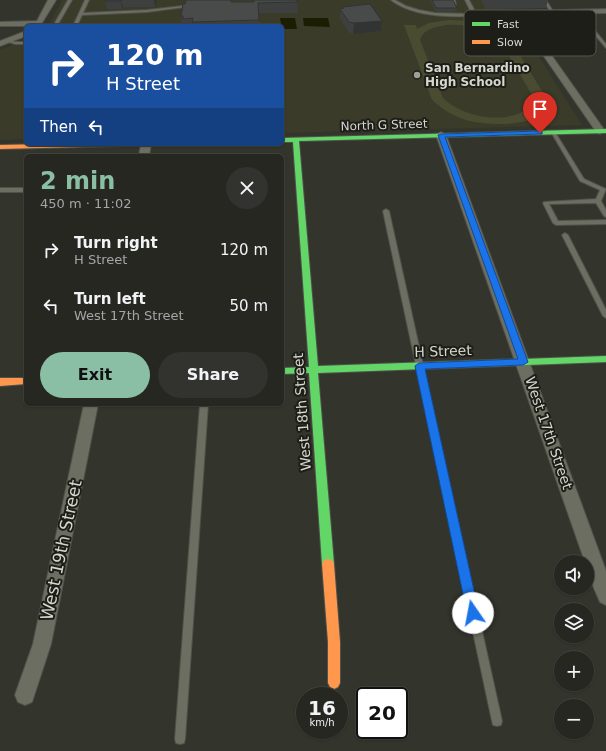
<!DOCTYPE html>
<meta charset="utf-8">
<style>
:root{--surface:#262721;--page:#32332e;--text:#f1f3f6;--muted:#a4a5a5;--line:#42443f;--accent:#8abfa5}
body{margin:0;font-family:"DejaVu Sans",sans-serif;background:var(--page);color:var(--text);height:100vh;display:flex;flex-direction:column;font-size:15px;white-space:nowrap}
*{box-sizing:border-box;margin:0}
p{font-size:13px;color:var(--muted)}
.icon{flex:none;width:22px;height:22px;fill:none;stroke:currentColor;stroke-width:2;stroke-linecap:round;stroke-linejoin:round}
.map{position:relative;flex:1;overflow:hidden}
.drawer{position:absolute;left:24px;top:154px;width:260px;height:252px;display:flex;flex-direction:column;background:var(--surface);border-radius:6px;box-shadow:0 1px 3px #0004,0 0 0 1px var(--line)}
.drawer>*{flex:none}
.guide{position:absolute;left:24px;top:24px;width:260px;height:122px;border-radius:6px;box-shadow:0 1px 3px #0004,0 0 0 1px var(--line);background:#1a4fa0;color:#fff;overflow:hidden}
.fabs{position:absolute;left:554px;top:555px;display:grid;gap:8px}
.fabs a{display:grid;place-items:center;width:40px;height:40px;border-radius:50%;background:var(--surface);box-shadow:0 1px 3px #0004,0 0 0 1px var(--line);font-size:20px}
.speed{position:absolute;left:296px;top:687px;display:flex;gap:8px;font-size:20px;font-weight:700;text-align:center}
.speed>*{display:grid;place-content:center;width:52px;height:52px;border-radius:50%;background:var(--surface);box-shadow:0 1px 3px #0004,0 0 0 1px var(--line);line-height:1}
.speed small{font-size:10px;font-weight:400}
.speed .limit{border:2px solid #111;border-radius:6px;background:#fff;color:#111}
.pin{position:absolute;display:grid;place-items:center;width:34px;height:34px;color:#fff;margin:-41px -17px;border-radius:50% 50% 50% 0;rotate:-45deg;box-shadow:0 0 4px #0007}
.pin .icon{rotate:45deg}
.me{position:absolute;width:44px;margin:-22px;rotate:348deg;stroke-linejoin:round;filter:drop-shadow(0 0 3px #0008)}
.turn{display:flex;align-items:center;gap:14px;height:84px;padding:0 16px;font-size:18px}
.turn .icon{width:52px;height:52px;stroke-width:2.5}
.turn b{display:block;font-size:28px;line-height:34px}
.then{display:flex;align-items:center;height:38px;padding:0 16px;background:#0003;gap:8px;font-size:15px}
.round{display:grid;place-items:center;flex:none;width:42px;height:42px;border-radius:21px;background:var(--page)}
.overview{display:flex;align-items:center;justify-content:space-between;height:68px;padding:0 16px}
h1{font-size:24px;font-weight:600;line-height:30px;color:var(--accent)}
.action{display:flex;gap:8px;margin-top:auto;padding:8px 16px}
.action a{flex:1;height:46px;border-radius:24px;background:var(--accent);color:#111;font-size:16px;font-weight:600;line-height:46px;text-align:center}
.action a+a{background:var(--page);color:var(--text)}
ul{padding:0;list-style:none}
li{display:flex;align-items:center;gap:12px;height:56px;padding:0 16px}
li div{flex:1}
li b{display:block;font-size:15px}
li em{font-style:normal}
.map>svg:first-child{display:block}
.built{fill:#3a3c29}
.green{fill:#494c31;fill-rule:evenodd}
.water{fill:#1c1e04}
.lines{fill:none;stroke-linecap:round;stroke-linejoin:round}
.lane-casing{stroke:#50514a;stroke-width:2}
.street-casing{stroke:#50514a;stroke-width:2}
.fast-casing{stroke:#50514a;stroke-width:2}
.slow-casing{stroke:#50514a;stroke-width:2}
.lane{fill:#6d6e62;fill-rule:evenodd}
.street{fill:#6d6e62;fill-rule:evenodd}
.fast{fill:#63d668;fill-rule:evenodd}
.slow{fill:#ff974d;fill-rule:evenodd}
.wall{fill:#3e4040}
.shaded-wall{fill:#323434}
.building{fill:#484b4a;stroke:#323434}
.route{fill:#1a73e8;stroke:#114b97}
.poi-dot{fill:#9d9e95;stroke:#1d1e18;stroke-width:1.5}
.labels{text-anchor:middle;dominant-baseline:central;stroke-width:4;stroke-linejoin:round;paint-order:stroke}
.far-poi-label{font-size:12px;font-weight:bold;fill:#d6d7ce;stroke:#1d1e18;text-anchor:start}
.far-street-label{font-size:12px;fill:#d6d7ce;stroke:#1d1e18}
.street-label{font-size:14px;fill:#d6d7ce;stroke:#1d1e18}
.near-street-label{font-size:17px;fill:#d6d7ce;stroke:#1d1e18}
.key{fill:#1d1e18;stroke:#54564f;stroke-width:1}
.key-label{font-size:11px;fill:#d6d7ce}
</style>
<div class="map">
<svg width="606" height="751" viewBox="0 0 606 751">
<rect width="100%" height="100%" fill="#33342c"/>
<!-- built -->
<path class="built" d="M62,0h478l6,8 -37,1 73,116 -300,8v-107h-234z
M26,39v100l-26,1v-90z"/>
<!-- green -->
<path class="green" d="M448,20c21,0 44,3 61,17l36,59c9,34 -60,30 -79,24 -13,-4 -24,-11 -34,-20l-28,-75h12l1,4 12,-6zM445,25c19,-1 40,1 54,14l33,56 -1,11c-22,20 -68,12 -88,-8l-23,-58c3,-11 16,-13 25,-15z"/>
<!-- water -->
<path class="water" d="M280,18h15l2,11h-15z
M303,18h25l2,9 -26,-1z"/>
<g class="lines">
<!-- lane casing -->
<g class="lane-casing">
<path id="lane" d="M68,0h4l-15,26h-4z
M85,0h4l-6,13 64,-3 44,-5 2,1 -46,6 -65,3 -5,11h-4z
M391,0h4l11,6 13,4 16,3 37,1 -7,-14h4l7,13 42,-1 2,1 -2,1c-37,1 -96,10 -127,-14z
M451,0h4l1,5h-2z
M542,0h4l8,13h-2z
M576,10h2l28,34v4l-30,-36z
M7,39l8,3h11v2h-11l-9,-3 -1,-1z
M551,131l4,1 29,47 22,10 -5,12 5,9v7l-2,-1 -8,-13 -47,1 9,17 48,-1v4l-50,1 -3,-2 -10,-20 1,-1 52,-3 4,-9 -20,-9 -29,-49z
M0,188h26v4h-26z
M386,209l3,2 113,510 -1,4 -4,1 -4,-1 -1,-4 -109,-510z
M565,233l3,2 38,75v8l-3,-2 -41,-81z
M200,404h8l-23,335 -1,4 -4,1 -4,-1 -1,-4z"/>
</g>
<!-- street casing -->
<g class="street-casing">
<path id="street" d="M48,0h8l-16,26h-40v-4l37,-1z
M606,9v4l-83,2 82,116 -5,3 -3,-1 -83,-120 4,-2z
M26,31v5l-26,10v-5z
M441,132l5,3 160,436v34l-6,-3c-5,-12 -13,-27 -13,-40h-2l-149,-427z
M141,144h10l-2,12h-10z
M84,404h14l-47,240 -19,58 -7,3 -7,-3 -3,-7 18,-51z"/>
</g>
<!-- fast casing -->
<g class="fast-casing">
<path id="fast" d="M606,129v4l-307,8 19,225 288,-10v6l-288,11 16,191 -2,4 -4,1 -4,-1 -2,-4 -13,-191 -27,1v-6l27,-1 -16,-225h-11v-4z"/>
</g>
<!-- slow casing -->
<g class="slow-casing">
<path id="slow" d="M46,144h80l-3,2 -123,3v-4z
M0,378h26v6l-26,2z
M328,559l4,1 2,4 6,78v41l-2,4 -4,2 -4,-2 -2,-4v-41l-6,-78 2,-4z"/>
</g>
<!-- lane -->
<use href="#lane" class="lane"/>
<!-- street -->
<use href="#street" class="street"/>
<!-- fast -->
<use href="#fast" class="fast"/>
<!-- slow -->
<use href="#slow" class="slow"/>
</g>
<!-- wall -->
<path class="wall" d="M106,0h51l-2,7h-32l-1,2h-15l-2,-8z
M186,0h46v2h-1l66,-2 1,13h-39v13h-77l-1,-10 4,-12z
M430,0h23l4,8 -1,3 -20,1z
M481,0h67l-2,8 -60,1z
M343,7l39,14 -1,10 -28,3 -4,-2 -9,-13v-10l3,-1z"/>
<!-- shaded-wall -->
<path class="shaded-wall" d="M121,0l2,7 -1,2 -1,-8z
M154,0h3l-2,7z
M382,21l-1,10 -28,3 1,-11z"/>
<!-- building -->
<path class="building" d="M106,0h15v1h-16z
M186,0h45v2h23v-2h43v2l-39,1 1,17 -67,2 1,-4 -10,1v-3h-2l2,-12h2z
M432,0h21l4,8h-21z
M370,4l12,17 -28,2 -5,-1 -9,-13 4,-1 -1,-1z"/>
<!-- route -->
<path class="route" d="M540,131h2v3l-97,3 83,225 -5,3 -98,4 54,244 -2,4 -4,2 -4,-2 -2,-4 -52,-247 4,-3 99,-4 -80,-224 4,-1z"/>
<!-- markers -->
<circle class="poi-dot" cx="417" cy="75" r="4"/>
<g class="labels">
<!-- far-poi labels -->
<g class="far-poi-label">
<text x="425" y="68">San Bernardino<tspan x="425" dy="14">High School</tspan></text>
</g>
<!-- far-street labels -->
<g class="far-street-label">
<text transform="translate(384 125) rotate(-2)">North G Street</text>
</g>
<!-- street labels -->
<g class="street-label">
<text transform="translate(443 351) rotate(-2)">H Street</text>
<text transform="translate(302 412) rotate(-94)">West 18th Street</text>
<text transform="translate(549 433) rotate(71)">West 17th Street</text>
</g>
<!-- near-street labels -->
<g class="near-street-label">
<text transform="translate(61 550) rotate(-78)">West 19th Street</text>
</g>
</g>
<!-- legend -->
<rect x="464" y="10" width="132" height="46" rx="6" class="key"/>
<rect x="472" y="22" width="18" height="4" fill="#63d668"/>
<rect x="472" y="40" width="18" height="4" fill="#ff974d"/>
<g class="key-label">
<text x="497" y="28">Fast</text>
<text x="497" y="46">Slow</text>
</g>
</svg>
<div class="fabs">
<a><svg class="icon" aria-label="sound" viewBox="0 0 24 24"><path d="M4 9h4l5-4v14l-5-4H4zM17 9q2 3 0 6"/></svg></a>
<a><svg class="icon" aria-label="layers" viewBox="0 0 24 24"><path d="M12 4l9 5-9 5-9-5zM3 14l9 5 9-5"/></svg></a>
<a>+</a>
<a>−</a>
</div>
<div class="speed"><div>16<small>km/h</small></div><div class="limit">20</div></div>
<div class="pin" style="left:540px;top:133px;background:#d93025"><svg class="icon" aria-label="arrive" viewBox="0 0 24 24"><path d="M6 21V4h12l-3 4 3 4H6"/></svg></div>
<svg class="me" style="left:473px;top:613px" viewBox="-20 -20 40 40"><circle r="19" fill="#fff"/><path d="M0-13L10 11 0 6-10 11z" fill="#1a73e8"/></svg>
<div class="guide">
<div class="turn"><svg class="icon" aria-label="right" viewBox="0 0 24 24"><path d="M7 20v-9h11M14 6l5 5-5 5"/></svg><div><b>120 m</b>H Street</div></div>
<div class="then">Then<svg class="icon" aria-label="left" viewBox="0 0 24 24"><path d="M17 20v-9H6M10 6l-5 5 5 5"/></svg></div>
</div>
<section class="drawer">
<div class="overview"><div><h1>2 min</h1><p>450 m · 11:02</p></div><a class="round"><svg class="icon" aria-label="close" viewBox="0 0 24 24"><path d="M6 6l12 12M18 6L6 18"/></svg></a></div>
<ul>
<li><svg class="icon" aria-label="right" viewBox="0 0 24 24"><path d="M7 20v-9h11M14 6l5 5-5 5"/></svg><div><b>Turn right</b><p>H Street</p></div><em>120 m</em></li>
<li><svg class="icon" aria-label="left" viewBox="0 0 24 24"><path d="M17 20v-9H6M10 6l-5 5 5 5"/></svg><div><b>Turn left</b><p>West 17th Street</p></div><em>50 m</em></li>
</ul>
<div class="action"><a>Exit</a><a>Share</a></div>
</section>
</div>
